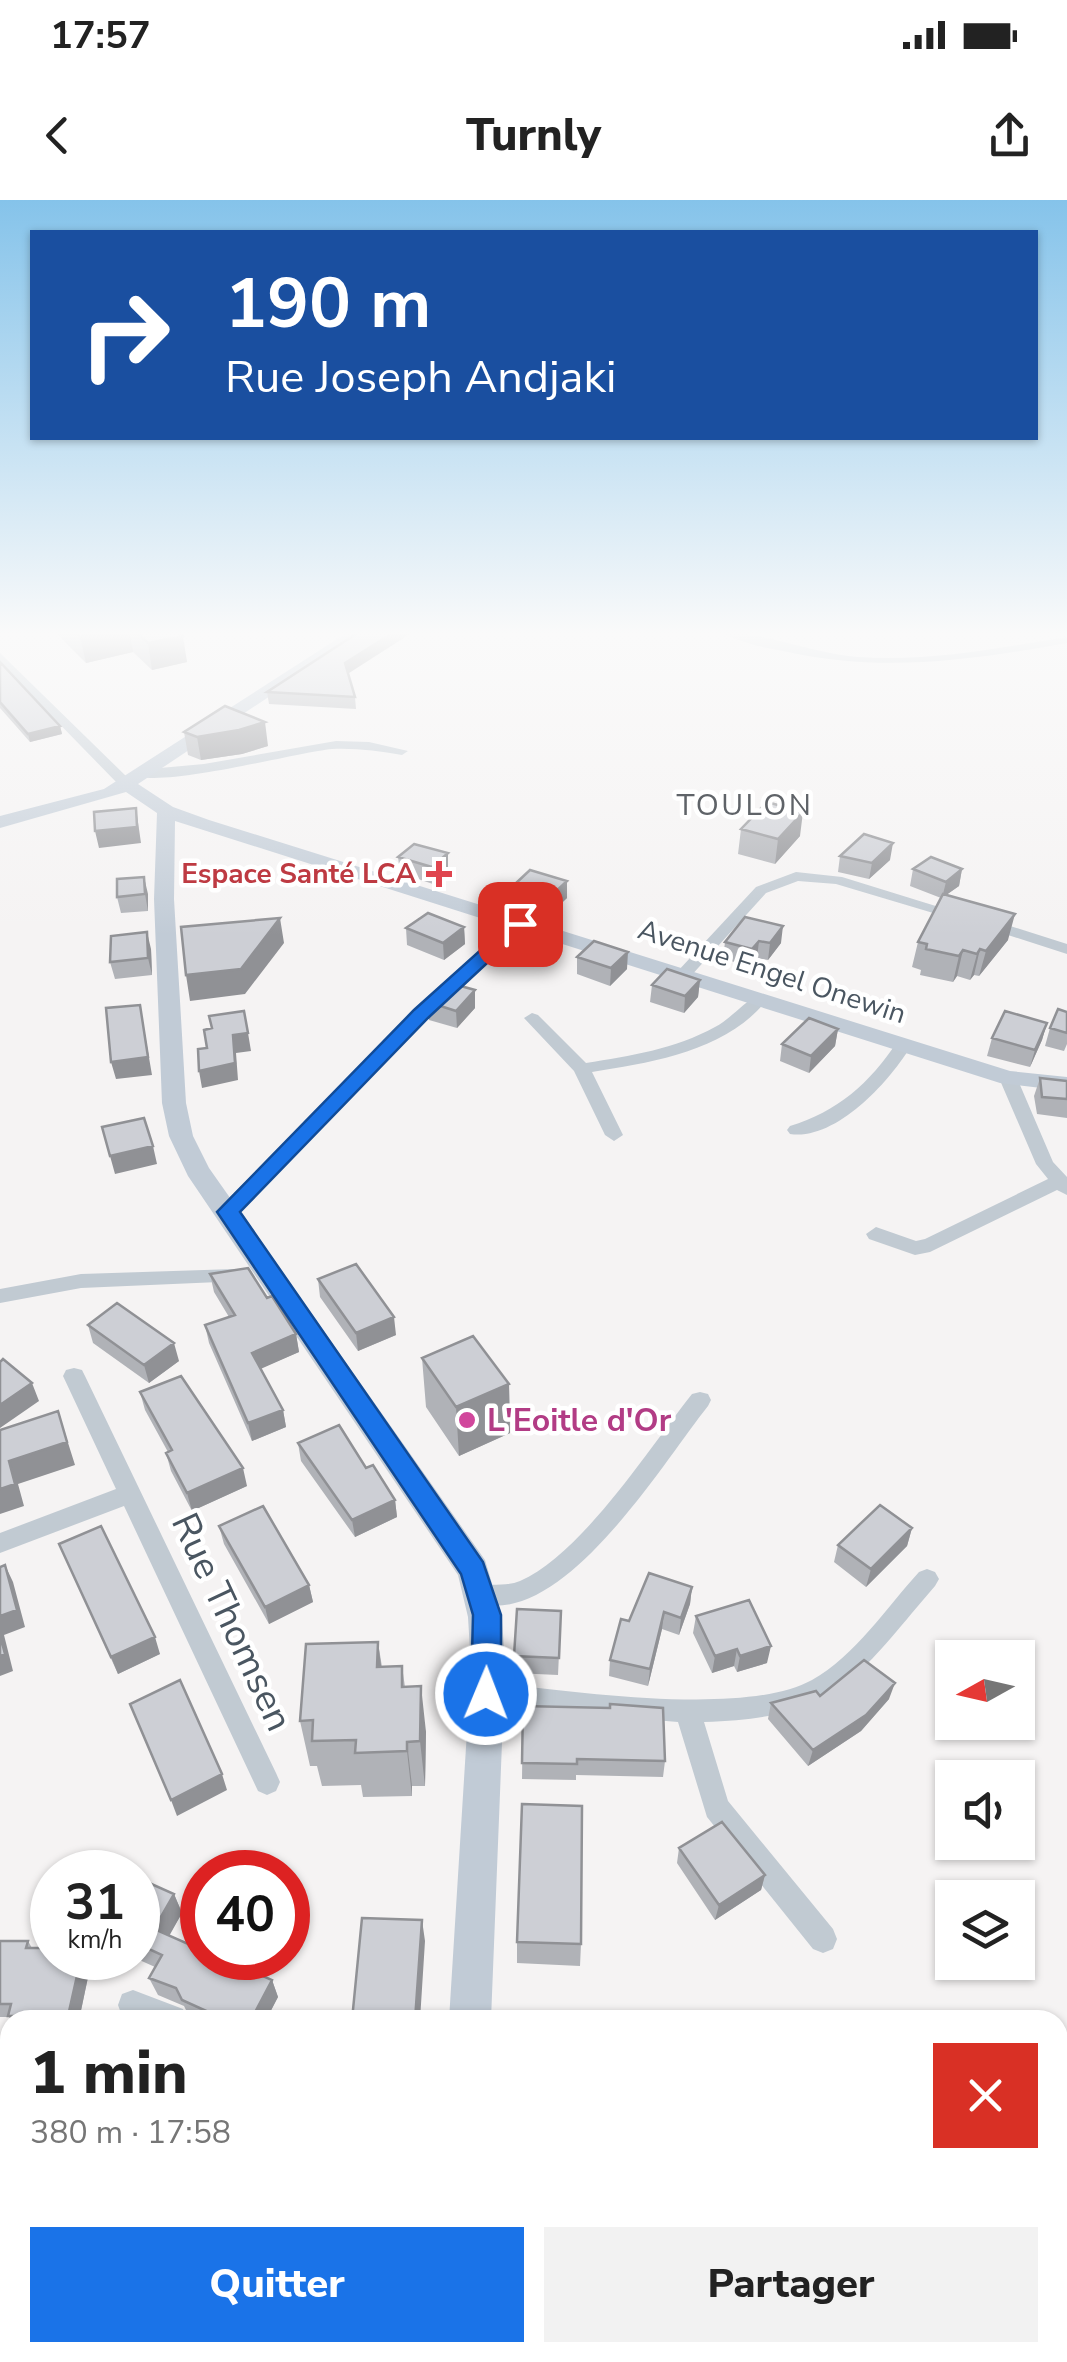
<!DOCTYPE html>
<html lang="fr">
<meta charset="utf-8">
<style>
:root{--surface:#fff;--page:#f2f2f2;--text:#222;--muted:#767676;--accent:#1a73e8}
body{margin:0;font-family:"Nunito Sans",sans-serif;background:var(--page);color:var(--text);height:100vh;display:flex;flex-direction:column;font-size:38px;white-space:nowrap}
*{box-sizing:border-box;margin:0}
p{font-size:32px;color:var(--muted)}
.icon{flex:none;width:55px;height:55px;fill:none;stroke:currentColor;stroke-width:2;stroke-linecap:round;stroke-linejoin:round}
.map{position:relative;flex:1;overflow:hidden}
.panel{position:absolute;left:0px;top:1810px;width:1068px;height:352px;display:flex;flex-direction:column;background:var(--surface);border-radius:30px 30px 0 0;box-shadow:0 2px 8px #0004}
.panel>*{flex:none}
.hud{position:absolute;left:30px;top:30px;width:1008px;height:210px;border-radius:0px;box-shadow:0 2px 8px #0004;background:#1a4fa0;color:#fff;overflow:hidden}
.needle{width:65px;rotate:262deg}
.tools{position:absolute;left:935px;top:1440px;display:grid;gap:20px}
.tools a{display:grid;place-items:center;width:100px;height:100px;border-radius:0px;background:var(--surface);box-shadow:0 2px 8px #0004;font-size:50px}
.speed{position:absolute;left:30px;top:1650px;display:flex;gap:20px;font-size:50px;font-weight:700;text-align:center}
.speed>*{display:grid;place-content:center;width:130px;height:130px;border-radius:50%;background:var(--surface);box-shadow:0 2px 8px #0004;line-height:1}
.speed small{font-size:25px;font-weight:400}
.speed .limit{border:15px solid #d22;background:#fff;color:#111}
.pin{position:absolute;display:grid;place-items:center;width:85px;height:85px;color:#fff;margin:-42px;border-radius:20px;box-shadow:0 5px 15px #0006}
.me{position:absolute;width:110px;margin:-55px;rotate:1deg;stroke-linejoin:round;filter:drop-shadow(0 0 8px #0008)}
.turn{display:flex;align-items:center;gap:35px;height:210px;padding:0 30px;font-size:45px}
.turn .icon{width:130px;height:130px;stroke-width:2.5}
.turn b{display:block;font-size:70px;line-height:85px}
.round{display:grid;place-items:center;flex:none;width:105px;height:105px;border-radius:0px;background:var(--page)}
.summary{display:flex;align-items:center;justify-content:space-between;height:170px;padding:0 30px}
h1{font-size:60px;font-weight:800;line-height:75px}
.button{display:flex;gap:20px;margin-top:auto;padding:20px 30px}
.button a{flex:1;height:115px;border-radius:0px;background:var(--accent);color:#fff;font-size:40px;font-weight:800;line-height:115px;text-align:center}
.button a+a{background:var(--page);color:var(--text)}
.status{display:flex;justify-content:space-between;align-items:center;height:70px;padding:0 50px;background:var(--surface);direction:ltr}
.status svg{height:28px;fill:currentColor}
header{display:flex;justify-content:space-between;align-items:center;height:130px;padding:0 30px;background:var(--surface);font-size:45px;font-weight:800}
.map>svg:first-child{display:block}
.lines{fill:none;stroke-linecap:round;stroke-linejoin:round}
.street{fill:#c1cad2;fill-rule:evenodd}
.secondary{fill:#c1cbd6;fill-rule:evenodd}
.wall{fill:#b0b2b7}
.shaded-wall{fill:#909195}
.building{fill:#cdcfd5;stroke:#909195;stroke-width:2.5}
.route{fill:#1a73e8;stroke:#114b97;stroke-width:2.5}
.health-dot{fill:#e0444e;stroke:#fff;stroke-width:4}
.hotel-dot{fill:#d1479c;stroke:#fff;stroke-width:4}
.labels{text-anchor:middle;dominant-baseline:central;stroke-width:9;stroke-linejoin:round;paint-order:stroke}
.far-health-label{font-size:28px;font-weight:bold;fill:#be3a42;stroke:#fff;text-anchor:end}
.far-street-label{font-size:28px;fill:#4a5661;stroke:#fff}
.far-neighbourhood-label{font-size:30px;letter-spacing:2.5px;fill:#5f6368;stroke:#fff}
.hotel-label{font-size:32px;font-weight:bold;fill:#b23c85;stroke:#fff;text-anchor:start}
.near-street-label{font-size:38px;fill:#4a5661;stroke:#fff}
</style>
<div class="status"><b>17:57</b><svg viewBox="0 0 49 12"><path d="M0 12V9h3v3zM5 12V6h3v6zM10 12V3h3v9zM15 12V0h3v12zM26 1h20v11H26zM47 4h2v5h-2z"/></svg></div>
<header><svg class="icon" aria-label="back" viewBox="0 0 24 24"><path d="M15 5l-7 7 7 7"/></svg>Turnly<svg class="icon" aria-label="share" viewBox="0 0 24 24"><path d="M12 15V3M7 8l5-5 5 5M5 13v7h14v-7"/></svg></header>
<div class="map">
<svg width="1067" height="2162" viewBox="0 0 1067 2162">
<rect width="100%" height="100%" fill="#f5f3f3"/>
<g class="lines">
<!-- street -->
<path class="street" d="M721,432c43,0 91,21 137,25 70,5 140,-9 209,-20v6c-95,17 -184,30 -279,9 -22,-4 -48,-9 -67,-20z
M0,453l130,127v6h-10l-120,-123z
M336,541l33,1 39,9 -6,4c-23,-4 -46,-7 -70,-6 -39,4 -175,41 -201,25l7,-4 66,-6z
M796,672l46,5 126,39 -8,5 -124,-37 -38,-3 -32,12 -77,85h-12v-6l79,-85z
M520,719l8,5 -3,3 -98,90 -192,199h-14l-3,-5 3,-5 194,-195 100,-90z
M988,719l79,25v10l-84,-27 -3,-3z
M759,795l8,5c-41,51 -113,62 -175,72l31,63 -9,6 -9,-6 -31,-64 -50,-53 8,-5 6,2 48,48c44,-7 89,-14 129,-36 16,-8 28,-25 44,-32z
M903,841l8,5c-21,35 -75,95 -121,88l-3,-4 3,-4c47,-14 80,-43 107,-84z
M1008,873l9,5 36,84 14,15v18l-10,-5 -127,62 -15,3 -46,-16 -3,-5 10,-7 40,14 9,-2 123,-60 -12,-15 -37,-86z
M235,1069l10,7 -3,5 -161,7 -81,15v-14l81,-15z
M74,1168l8,2 3,6 191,397 4,9 -4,9 -9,4 -9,-4 -134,-285 -124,47v-20l116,-44 -53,-113 3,-6z
M700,1192l8,2 3,6 -3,6c-45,56 -147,227 -234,196l-3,-7 3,-7c15,-6 32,-1 46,-7 62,-27 130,-134 172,-187z
M927,1369l8,3 4,7 -4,7c-81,94 -97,132 -231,136l24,79 105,128 4,10 -4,10 -10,4 -10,-4 -106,-132 -29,-95 -192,-16 -9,-4 -4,-8 4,-8 9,-4c80,8 257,36 326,-2 43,-24 74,-72 107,-108z
M133,1790l50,19 4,11h-54l-11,-4 -4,-11 4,-11z"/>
<!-- secondary -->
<path class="secondary" d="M348,432h18l-228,152 35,23 36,13 801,251 57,6v14l-67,-8 -825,-262 -1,78 12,204 7,33 16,32 276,392 17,57 3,50 -14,353h-42l22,-353 -3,-50 -10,-42 -270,-399 -19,-40 -7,-33 -8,-204 3,-86 -31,-21 -126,36v-12l104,-27z
M1058,2135l8,17 -4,10h-70l4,-10h62z
M462,2152h48l1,10h-48z"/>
</g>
<!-- wall -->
<path class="wall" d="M55,432h124l8,30 -35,8 -19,-18 -47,11z
M0,462l60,64 2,8 -32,8 -30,-34z
M348,474l7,23 1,12 -87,-5 -2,-12z
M184,532l84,14 -26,8 -41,6 -13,-5z
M741,629l59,7 -25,28 -37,-10z
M448,653v17l-15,14 -33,-11 -2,-16z
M840,656l50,4 -21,19 -31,-7z
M913,669h49l-3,17 -13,9 62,45 -29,36 -5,-1 -4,5 -13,-4 -4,6 -33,-7 1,-5 -9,-3 6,-25 23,-44 -31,-12z
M514,685l53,13 -16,15 -37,-12z
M148,694v17l-27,2 -4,-16z
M745,717l36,26 -13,17 -11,-2 -7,8 -27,-7 2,-17z
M464,727l1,17 -21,16 -37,-15 -1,-17z
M151,749l1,26 -37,4 -5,-17z
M577,757l50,12 -17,17 -33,-12z
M700,780l-2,17 -14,16 -34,-11 2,-17z
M475,790v18l-18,20 -28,-8 -1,-18z
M1067,812v32l-3,7 -19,-5 5,-18z
M1047,823l-5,17 -12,27 -43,-11 5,-18z
M838,829l-3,17 -26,27 -29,-12 2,-17z
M1040,878l27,3v37l-30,-4 -3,-18z
M210,1074l57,24 29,36 3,18 -38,16 22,42 3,17 -34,14 -43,-98 -4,-18 24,-8 -15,-25z
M318,1079l78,56 -38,16 -38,-54z
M88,1125l91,36 -30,22 -56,-40z
M422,1158l87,26 1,49 -51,23 -33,-49z
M140,1192l107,94 -55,25 -21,-40 -5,-18 2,-1 -23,-42z
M298,1243l68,25 29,32 2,17 -42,20 -54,-76z
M219,1326l90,59 4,17 -44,22 -45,-80z
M912,1328l-5,18 -41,41 -32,-25 4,-17z
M59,1344l101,110 -42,20z
M692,1387l-2,17 -11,31 -17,-6 -14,57 -39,-10 1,-16 19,-39z
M561,1411l-3,64 -44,-2v-17z
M696,1416l71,47 -30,9 -3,-6 -22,7 -19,-40z
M378,1442l4,25 20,-1 3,21 21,45 -1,54h-13v10l-49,1 -2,-12 -39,1 -5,-20h-7l-10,-45z
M820,1496l69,3 -28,32 -53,35 -40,-47 3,-16z
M523,1506l142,55 -2,16 -87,-2v5l-54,-1z
M679,1648l86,27 -4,15 -46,30 -38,-57z
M138,1678l36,16 8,19 -13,22 103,45 6,17 -12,23h-71l-5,-2 -6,-12 -26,-11 -9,-17 6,-11 -20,-9h3z
M0,1741h28l4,7 20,10h36l3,5 -12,57h-68l-2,-3h-9z
M517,1742l64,2 -1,22 -63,-3z"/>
<!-- shaded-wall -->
<path class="shaded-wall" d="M99,432h31l3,20 -47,11 -6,-26z
M394,432h19l-67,43 -1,-12z
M183,436l4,26 -35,8 -4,-27z
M265,522l3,24 -26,8 -41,6 -4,-23z
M60,526l2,8 -32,8 -2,-8z
M136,608l5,35 -42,5 -4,-17z
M803,612l-3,24 -25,28 3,-25z
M893,643l-3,17 -21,19 3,-16z
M448,653v17l-15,14 -1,-17z
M962,669l-3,17 -17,12 4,-16z
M144,677l4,17v17l-3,-17z
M567,681v17l-16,15v-17z
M1015,714l-7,26 -29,36 7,-25z
M280,718l4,25 -39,51 -55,7 -4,-26z
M783,726l-2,17 -13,17 2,-17z
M464,727l1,17 -21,16 -1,-17z
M147,732l4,17 1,26 -4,-17z
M759,741l-2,17 -7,8 2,-17z
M980,749l-6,26 -4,5 7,-26z
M963,750l-6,26 -4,6 6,-26z
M628,752l-1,17 -17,17 1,-18z
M700,780l-2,17 -14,16 1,-17z
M475,790v18l-18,20 -1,-17z
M140,805l12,70 -36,4 -5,-17z
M1047,823l-5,17 -12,27 5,-17z
M838,829l-3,17 -26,27 2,-17z
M248,833l3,18 -15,2 2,27 -36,8 -3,-17 34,-36z
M153,946l4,18 -42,10 -5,-18z
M394,1117l2,18 -38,16 -2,-18z
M296,1134l3,18 -43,19 -4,-18z
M174,1143l5,18 -30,22 -5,-18z
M32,1183l7,18 -39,27v-23z
M509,1184l1,49 -51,23 -3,-49z
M283,1210l3,17 -34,14 -4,-18z
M58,1211l17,54 -57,19 6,22 -24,8v-25l9,-28z
M243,1268l4,18 -55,25 -5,-18z
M395,1300l2,17 -42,20 -3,-17z
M912,1328l-5,18 -41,41 5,-18z
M5,1365l8,17 12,45 -21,8 9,36 -13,5v-60z
M309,1385l4,17 -44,22 -4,-17z
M692,1387l-2,17 -11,31 2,-17z
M664,1412l-2,17 -14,57 2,-17z
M155,1437l5,17 -42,20 -7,-17z
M378,1442l6,47 -7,-22z
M771,1446l-4,17 -30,9 3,-16z
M737,1449l-3,17 -22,7 3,-17z
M895,1483l-6,16 -28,32 -53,35 5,-16z
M421,1486l5,46 -1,54 -5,-45z
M407,1542l5,44v10l-5,-45z
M222,1574l5,16 -50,26 -6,-16z
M765,1675l-4,15 -46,30 4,-15z
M174,1694l8,19 -19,34 -9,-18z
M422,1720l3,21 -5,79h-5z
M81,1758h7l3,5 -12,57h-9l-2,-4z
M272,1780l6,17 -12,23h-15z
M1067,2011v11l-9,3v-11z
M70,2152h15v10h-15z"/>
<!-- building -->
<path class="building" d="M76,432h23l-19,5z
M136,432h43l4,4 -35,7z
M359,432h35l-49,31 10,34 -88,-5z
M0,462l60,64 -32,8 -28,-32z
M225,506l40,16 -26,8 -42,7 -13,-5z
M767,602l36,10 -25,27 -37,-10z
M136,608l1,19 -42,4 -1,-19z
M864,634l29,9 -21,20 -32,-7z
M414,644l34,9 -16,14 -34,-10z
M931,657l31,12 -16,13 -33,-13z
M530,670l37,11 -16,15 -37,-11z
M144,677l1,17 -28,3v-18z
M943,694l72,20 -29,37 -6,-2 -3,5 -14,-4 -4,6 -33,-7 1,-5 -9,-2z
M428,713l36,14 -21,16 -37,-15z
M745,717l38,9 -13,17 -11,-2 -7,8 -27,-7z
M280,718l-39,51 -55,6 -5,-48z
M147,732l1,26 -38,4 1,-26z
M594,741l34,11 -17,16 -34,-11z
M667,769l33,11 -15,16 -33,-11z
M450,783l25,7 -19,21 -28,-9z
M140,805l8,52 -37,5 -5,-54z
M1058,809l9,3v21l-17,-5z
M244,811l4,22 -15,2 2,28 -36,8 -1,-22 9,-1 -3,-18 8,-2 -3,-12z
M1005,811l42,12 -12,27 -43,-12z
M809,818l29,11 -27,27 -29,-12z
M1040,878l27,3v18l-25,-2z
M144,918l9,28 -43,10 -8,-29z
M356,1064l38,53 -38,16 -38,-54z
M248,1068l19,30 5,-2 24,38 -44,19 31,57 -35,13 -43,-98 30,-10 -25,-41z
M117,1103l57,40 -30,22 -56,-40z
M473,1136l36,48 -53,23 -34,-49z
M3,1159l29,24 -32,22v-43z
M181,1176l62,92 -56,25 -21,-40 6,-3 -32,-58z
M58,1211l9,31 -58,19 6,23 -15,5v-59z
M339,1225l27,43 7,-3 22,35 -43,20 -54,-77z
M880,1305l32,23 -41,41 -33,-24z
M263,1306l46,79 -44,22 -46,-81z
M101,1326l54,111 -44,20 -52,-113z
M5,1365l12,45 -17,6v-49z
M649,1373l43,14 -11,31 -17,-6 -14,57 -40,-9 11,-41 8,2z
M749,1400l22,46 -31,10 -3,-7 -22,7 -19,-40z
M517,1409l44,2 -2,47 -45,-2z
M0,1435l5,19 -5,2z
M378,1442l-1,25 25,-1v21l19,-1 -1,55 -13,1v9l-52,2 1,-13 -44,1 1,-21 -13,1 6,-77z
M864,1460l31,23 -29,32 -53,35 -42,-47 45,-12 4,5z
M180,1480l42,94 -51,26 -41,-96z
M610,1504l53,4 2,53 -88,-2v5l-55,-1 1,-57 87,2z
M522,1604l60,2 -1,138 -64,-2z
M722,1622l43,53 -46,30 -40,-57z
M109,1666l15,6h-19z
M138,1678l36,16 -20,35 48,21v8h19l51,22 -21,40h-25l-44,-20 -6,-12 -27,-10 13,-23 -24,-11z
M362,1718l60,2 -7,100h-63z
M0,1741h28l-2,7h26v10h29l-13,58h-60l3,-12h-11z
M112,1814l32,6h-34z
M1058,1932l9,22v57l-9,3z
M10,2083v69h60v10h-70v-77z
M233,2152h77l2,10h-77z
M360,2152h52l14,10h-71z"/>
<!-- sky -->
<linearGradient id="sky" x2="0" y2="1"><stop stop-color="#85c3ea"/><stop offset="0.59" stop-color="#fafafa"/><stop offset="1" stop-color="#fafafa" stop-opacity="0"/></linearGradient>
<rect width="1067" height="735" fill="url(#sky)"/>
<!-- route -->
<path class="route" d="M514,720l15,4 -101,94 -188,194 243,350 18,53v79l-5,9 -10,4 -10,-4 -5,-9 2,-79 -12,-41 -244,-362 197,-202z"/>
<!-- markers -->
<path class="health-dot" d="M434 659h10v10h10v10h-10v10h-10v-10h-10v-10h10z"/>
<circle class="hotel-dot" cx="467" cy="1220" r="10"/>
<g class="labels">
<!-- far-health labels -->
<g class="far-health-label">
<text x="416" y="674">Espace Santé LCA</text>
</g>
<!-- far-street labels -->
<g class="far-street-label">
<text transform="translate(772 772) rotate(18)">Avenue Engel Onewin</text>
</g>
<!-- far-neighbourhood labels -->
<g class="far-neighbourhood-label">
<text x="745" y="605">TOULON</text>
</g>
<!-- hotel labels -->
<g class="hotel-label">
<text x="487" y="1220">L'Eoitle d'Or</text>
</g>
<!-- near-street labels -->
<g class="near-street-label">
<text transform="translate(232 1422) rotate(65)">Rue Thomsen</text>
</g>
</g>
</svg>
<div class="tools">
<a><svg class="needle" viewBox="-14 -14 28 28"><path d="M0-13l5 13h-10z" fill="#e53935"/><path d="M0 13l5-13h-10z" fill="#767676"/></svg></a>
<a><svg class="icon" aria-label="sound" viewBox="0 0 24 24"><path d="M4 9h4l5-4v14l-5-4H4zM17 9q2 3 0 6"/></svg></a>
<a><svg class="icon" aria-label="layers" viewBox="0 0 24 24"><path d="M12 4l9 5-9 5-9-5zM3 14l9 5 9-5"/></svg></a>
</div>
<div class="speed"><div>31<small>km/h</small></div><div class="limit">40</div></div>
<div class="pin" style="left:520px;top:724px;background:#d93025"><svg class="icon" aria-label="arrive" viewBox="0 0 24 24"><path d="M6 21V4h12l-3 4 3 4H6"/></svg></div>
<svg class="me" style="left:486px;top:1494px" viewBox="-20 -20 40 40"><circle r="17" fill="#1a73e8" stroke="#fff" stroke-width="3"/><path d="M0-11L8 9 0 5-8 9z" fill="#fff"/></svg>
<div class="hud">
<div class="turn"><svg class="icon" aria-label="right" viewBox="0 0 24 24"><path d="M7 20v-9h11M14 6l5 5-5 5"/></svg><div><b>190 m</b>Rue Joseph Andjaki</div></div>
</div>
<section class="panel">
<div class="summary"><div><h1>1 min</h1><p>380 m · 17:58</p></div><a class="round" style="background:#d93025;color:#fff"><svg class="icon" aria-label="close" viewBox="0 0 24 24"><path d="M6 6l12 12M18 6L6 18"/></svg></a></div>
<div class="button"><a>Quitter</a><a>Partager</a></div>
</section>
</div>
